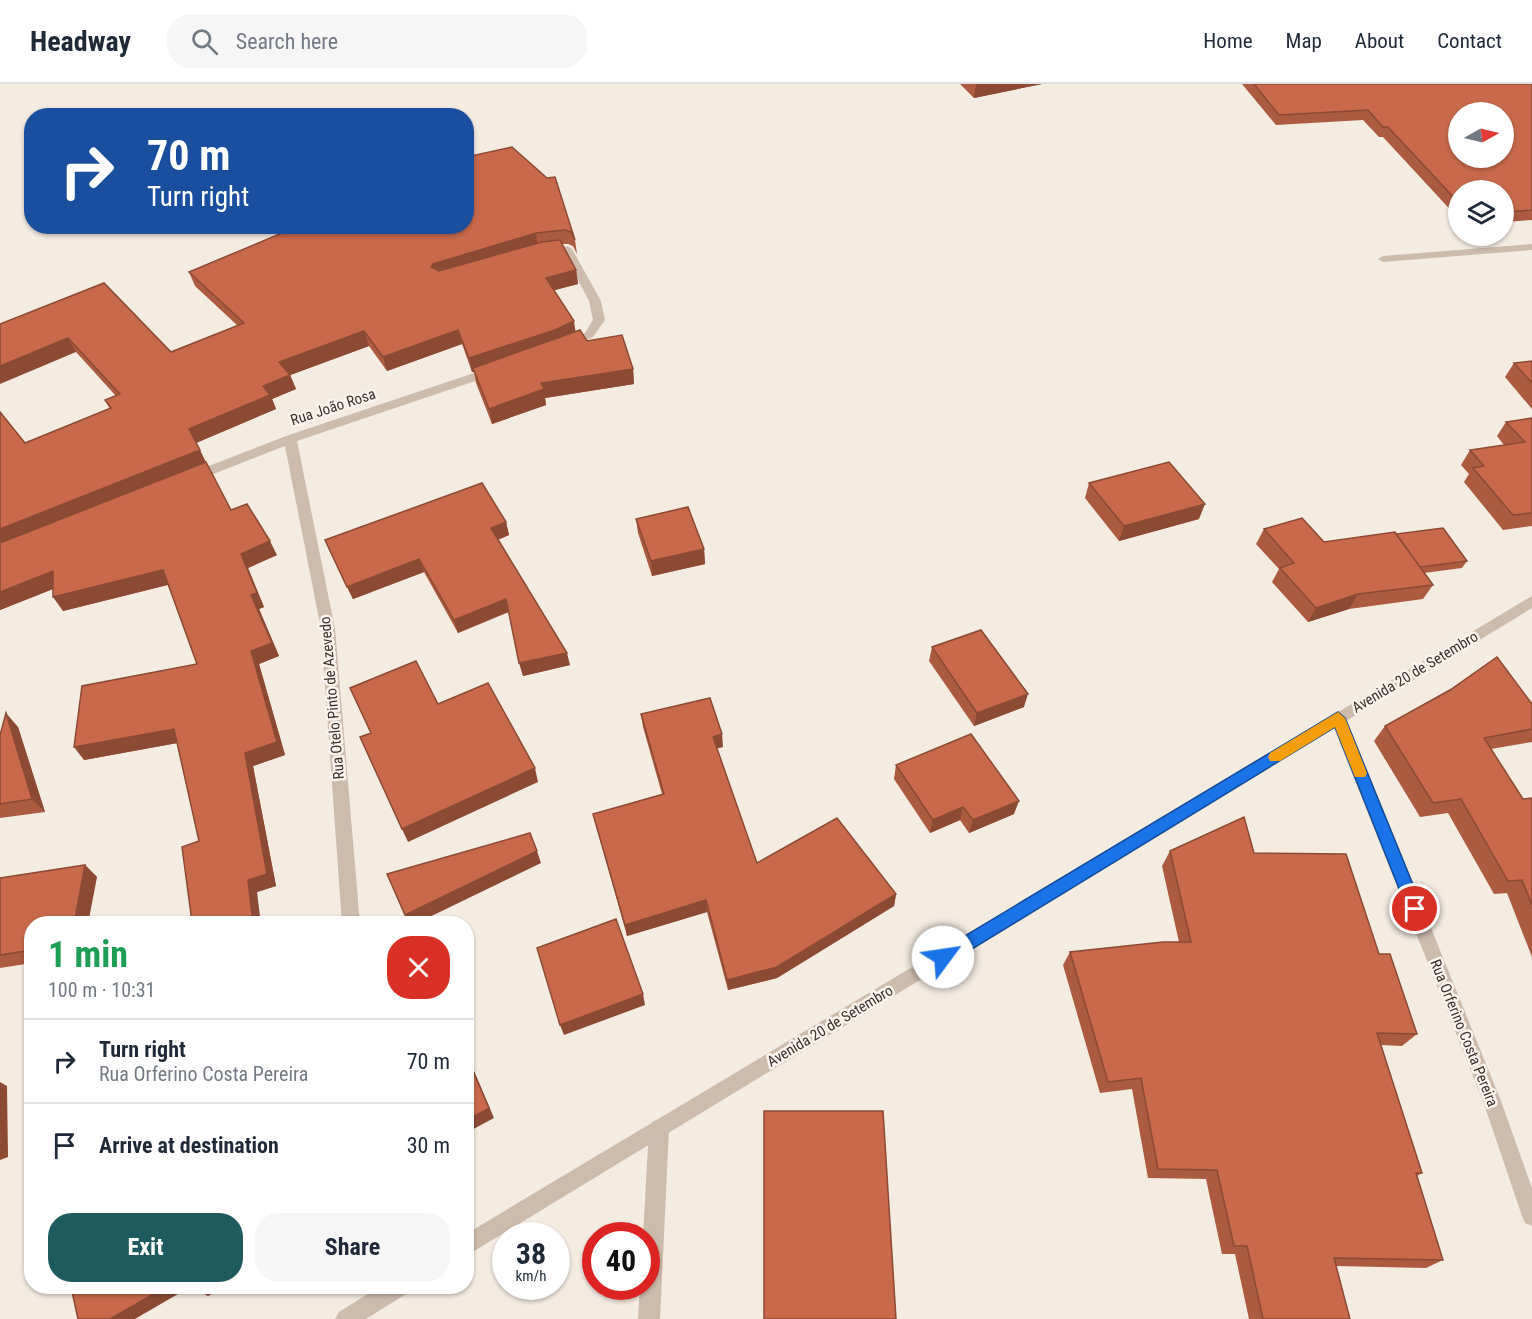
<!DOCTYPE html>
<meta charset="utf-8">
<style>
:root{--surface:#fff;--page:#f6f6f7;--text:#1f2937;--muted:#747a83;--line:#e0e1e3;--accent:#1f5a5e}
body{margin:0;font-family:"Roboto Condensed",sans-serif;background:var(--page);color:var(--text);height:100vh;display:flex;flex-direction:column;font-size:22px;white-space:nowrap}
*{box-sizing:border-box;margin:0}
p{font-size:20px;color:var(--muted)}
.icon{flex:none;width:33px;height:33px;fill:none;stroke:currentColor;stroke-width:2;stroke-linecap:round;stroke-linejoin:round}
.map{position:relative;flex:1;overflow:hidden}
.drawer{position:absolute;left:24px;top:832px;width:450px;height:378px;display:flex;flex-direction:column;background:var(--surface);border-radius:24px;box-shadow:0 2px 4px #0004}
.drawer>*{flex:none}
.guide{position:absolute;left:24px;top:24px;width:450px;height:126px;border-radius:24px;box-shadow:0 2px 4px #0004;background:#1a4fa0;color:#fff;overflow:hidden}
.needle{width:39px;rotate:82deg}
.buttons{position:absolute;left:1448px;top:18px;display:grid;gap:12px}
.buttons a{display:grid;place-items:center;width:66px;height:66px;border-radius:50%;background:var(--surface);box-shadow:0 2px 4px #0004;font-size:30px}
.speed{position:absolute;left:492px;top:1138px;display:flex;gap:12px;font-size:30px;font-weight:700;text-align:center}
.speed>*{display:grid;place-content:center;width:78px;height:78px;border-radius:50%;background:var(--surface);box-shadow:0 2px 4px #0004;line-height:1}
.speed small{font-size:15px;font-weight:400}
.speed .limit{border:9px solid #d22;background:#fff;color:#111}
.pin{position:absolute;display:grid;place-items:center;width:51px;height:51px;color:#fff;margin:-26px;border:3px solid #fff;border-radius:50%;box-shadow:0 2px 6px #0007}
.me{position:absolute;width:66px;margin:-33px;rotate:59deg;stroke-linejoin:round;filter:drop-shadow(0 0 4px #0008)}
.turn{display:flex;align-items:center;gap:21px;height:126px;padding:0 24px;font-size:27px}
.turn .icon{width:78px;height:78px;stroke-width:2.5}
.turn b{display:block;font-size:42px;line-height:51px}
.round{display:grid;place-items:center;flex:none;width:63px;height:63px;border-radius:24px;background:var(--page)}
.overview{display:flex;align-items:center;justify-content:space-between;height:102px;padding:0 24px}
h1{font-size:36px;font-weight:700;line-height:45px;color:#1e9e55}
.primary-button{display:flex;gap:12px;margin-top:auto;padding:12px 24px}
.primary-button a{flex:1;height:69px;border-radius:24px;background:var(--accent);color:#fff;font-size:24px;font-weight:700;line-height:69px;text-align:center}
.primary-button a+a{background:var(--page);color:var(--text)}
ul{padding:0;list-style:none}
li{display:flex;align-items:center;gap:18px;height:84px;padding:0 24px;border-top:2px solid var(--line)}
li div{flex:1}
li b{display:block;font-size:22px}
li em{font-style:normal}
header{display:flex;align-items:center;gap:36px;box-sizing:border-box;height:84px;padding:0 30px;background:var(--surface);border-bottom:2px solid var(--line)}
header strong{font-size:28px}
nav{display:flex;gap:33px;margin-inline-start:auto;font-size:21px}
.search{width:420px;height:54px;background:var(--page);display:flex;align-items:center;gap:15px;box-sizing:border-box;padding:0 21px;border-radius:24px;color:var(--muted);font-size:22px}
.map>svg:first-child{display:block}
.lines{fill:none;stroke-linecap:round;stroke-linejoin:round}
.service{fill:#cdbbac;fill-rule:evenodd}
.minor{fill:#cdbbac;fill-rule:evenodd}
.tertiary{fill:#cdbbac;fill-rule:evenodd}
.wall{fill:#ac5a40}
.shaded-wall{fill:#8c4a34}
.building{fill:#c8694b;stroke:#8c4a34;stroke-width:1.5;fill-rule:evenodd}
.route{fill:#1a73e8;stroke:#114b97;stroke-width:1.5}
.slow{fill:#f59e0b}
.labels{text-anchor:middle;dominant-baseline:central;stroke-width:5;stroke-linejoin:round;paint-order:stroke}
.street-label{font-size:15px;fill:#3b302b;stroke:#fbf5ee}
</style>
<header>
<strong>Headway</strong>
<div class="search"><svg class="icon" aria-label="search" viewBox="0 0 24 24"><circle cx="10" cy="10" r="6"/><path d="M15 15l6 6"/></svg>Search here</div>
<nav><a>Home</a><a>Map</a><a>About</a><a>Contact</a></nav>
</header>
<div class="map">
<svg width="1532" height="1235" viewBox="0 0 1532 1235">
<rect width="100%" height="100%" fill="#f4ebe1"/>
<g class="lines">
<!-- service -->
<path class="service" d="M1532,160v6l-149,12 -5,-3 5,-3z"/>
<!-- minor -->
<path class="minor" d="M567,162l5,3 29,52 4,19 -12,17 -27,13 -4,-2v-4l23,-11 8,-13 -4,-19 -27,-52z
M492,283l6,4 -2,3 -199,67 38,188 25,295h-18l-21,-295 -36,-183 -87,34 -5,1 -6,-4 1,-3 98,-38z
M1338,628l5,2 3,4 155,383 31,87v38l-7,-3 -3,-7 -39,-115 -153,-383 3,-4z
M659,1035l7,3 3,7 -9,190h-22l2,-32h6v-51h-3l6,-107 3,-7z"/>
<!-- tertiary -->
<path class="tertiary" d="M1532,512v12l-1066,648v-22z
M379,1203h30l-3,7 -40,25h-31l4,-7z"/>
</g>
<!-- wall -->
<path class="wall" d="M960,0h82l-68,14z
M1242,0h290v136l-29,2v-32h-45v28l-75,-81h-4l-16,-17 -87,5z
M466,73l81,21 28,62 2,14 -4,-8 -5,-2h-6l14,26 2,14 -24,6 21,41 12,10 46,28 1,15 -89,14 1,7 -54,19 -16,-41 -2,-11h-2l-10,-28 -75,27 -18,-25 -79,29 6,14 -24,10 4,10 -80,34 35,67 46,45 -29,13 16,39 -5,2 20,47 -20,8 26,91 -32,11 23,120 -19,6 -65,30 7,-81 -22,-98 -93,17 113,-96 -29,-79 -105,26 -10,-22 -53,21v-198l25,31 85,-34 -5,-9 11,-4 -40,-44 -76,-28 171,28 67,-26 -43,-40 -6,-14 90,-38 -8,-8h195l1,-44 -1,-2z
M1532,277v48l-27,-32 9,-14z
M1532,334v108l-29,4 -39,-48 5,-8 -8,-9 9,-15 34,-5 -7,-9 9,-14z
M1089,399l110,36 -80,22 -34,-43z
M636,435l68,30 1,15 -53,12 -14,-43z
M506,438l3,13 -11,5 72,125 -47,11 -14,-64 -51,21 -34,-61 -71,27 -28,-59z
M1264,445l60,13 72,-8 71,27 -5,7 -38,5 9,12 -10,14 -74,10 -41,13 -36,-40 7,-13 -23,-25z
M932,563l92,60 -50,19 -45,-65z
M1532,620v38l-41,7 32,50 9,-1v159l-25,-64 -13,1 -46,-81 -28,4 -46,-76 11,-15z
M641,630l82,33 -6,1 40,115 139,31 -2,12 -117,72 -49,12 -21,-78 -80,24 -34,-122 69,-20 -19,-67z
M18,643l27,85 -45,6v-83z
M896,681l118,49 -45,19 -9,-13 -30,13 -36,-54z
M1170,767l84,2 125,101 38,80 -15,12 -21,-1 41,128 -5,3 26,84 -17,8 -90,-2 14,53h-101l-14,-65h-13l-16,-75 -58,-1 -16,-89 -32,4 -37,-128 7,-13 109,-10 -17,-76z
M85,781l12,12 -65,47v39l-32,5v-90z"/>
<!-- shaded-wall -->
<path class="shaded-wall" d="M976,0h66l-68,14z
M536,149l2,14 -102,31 -5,-11 2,-3z
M576,186l2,14 -30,8 -2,-14z
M574,237l2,14 -103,33 1,4h-2l-3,-14z
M458,246l4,14 -75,27 -4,-14z
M364,247l5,15 -84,31 -6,-15z
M68,254l8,14 -76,32v-18z
M633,285l1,15 -89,14 1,7 -54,19 -3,-15 52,-26z
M290,291l6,14 -24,10 4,10 -80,34 -7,-14 74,-43z
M200,366l7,15 -207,82v-18z
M1205,420l-6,15 -80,22 5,-15z
M506,438l3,13 -15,6 -3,-13z
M270,457l7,14 -29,13 16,39 -5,2 20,47 -20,8 26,91 -32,11 23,120 -19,6 4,32h-8l-5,-44 -3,-127 6,-102v-56l-10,-41z
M704,465l1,15 -53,12 -1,-15z
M419,475l5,13 -71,27 -6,-12z
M163,486l8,14 -108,27 -10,-14z
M53,487l10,14 -63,25v-18z
M1358,510l-9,15 -41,13 8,-14z
M506,515l4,12 -52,22 -4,-13z
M567,569l3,12 -47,11 -4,-13z
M1028,610l-4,13 -50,19 3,-13z
M6,629l12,14 27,85 -13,-13z
M174,645l9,13 -99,18 -10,-13z
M722,650l1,13 -9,2 -1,-12z
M535,684l3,14 -130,60 -6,-13z
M1019,717l-5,13 -45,19 4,-13z
M963,723l-3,13 -30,13 3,-13z
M537,767l4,12 -126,61h-5l-5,-9z
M85,781l12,12 -9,47h-14z
M896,810l-2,12 -117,72 -49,12 -1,-10z
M706,816l1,12 -80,24 -2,-11z
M643,910l2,11 -81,30 -4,-10z
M466,968l28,66 -28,15z
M0,998l7,4 1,71 -8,3z
M166,1203h24l-55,32h-25z
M201,1203h25l-18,9 -12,-6z"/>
<!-- building -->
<path class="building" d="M1254,0h278v126l-29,2v-22h-45v12l-70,-75h-5l-15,-17 -89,5zM1458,28h45v46h-45z
M512,63l35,31 8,-1 20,63 -4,-8 -6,-2 -29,3 -103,31 -2,3 8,4 103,-29 18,-2 16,30 -30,8 28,43 -19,9 -86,28 -11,-28 -75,27 -19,-26 -85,31 11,13 -27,11 7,9 -81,34 11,21 -200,79v-117l25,31 86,-35 -6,-8 15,-6 -52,-56 -68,28v-42l104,-41 67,69 73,-29 -55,-51 98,-41 -5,-5h184v-43l5,-2 -5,-9v-15z
M580,246l7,11 35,-6 11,34 -92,14 3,6 -55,20 -16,-41z
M1532,277v22l-18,-20z
M1532,334v95l-19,2 -40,-47 11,-2 -14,-16 55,-8 -19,-20z
M206,378l25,48 16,-6 23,37 -29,13 16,39 -6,2 21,48 -21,8 26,91 -32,11 22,121 -19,6 5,44h-66l5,-2 -10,-75 17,-6 -25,-112 -100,18 8,-61 115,-22 -34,-94 -110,27v-26l-53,21v-49z
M1169,378l36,42 -81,22 -35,-43z
M482,399l24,39 -15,6 76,125 -48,10 -13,-64 -52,21 -35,-61 -72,28 -22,-47z
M688,423l16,42 -53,12 -15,-42z
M1302,434l22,24 71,-10 38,53 -75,9 -42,14 -36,-40 14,-5 -30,-34z
M1443,444l24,33 -47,6 -24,-33z
M981,546l47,64 -51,19 -45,-66z
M1497,573l35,47v25l-48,9 39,61 9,-1v107l-10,-25 -14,1 -47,-82 -28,4 -48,-77 65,-36z
M416,577l22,43 50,-21 47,85 -133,61 -42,-92 11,-4 -21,-45z
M710,614l12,36 -9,3 44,126 80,-45 59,76 -119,73 -50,13 -21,-80 -81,25 -32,-111 71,-20 -23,-80z
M6,629l26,86 -32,5v-69z
M971,650l48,67 -46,19 -10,-13 -30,13 -37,-55z
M1244,733l10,36 92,1 33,100h11l27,80 -40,-1 45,140h-6l27,87 -109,-2 16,61h-87l-16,-73h-13l-17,-76 -59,-1 -17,-91 -33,4 -38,-130 93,-10h28l-21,-91z
M530,749l7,18 -132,64 -18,-41z
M85,781l-11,59h-42v26l-32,5v-77z
M616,835l27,75 -83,31 -23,-77z
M466,971l23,53 -23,13z
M764,1027h119l13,208h-132z
M71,1203h95l-56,32h-32z"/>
<!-- route -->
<path class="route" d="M1338,628l7,6 78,191 -2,5 -6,2 -5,-2 -3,-5 -72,-182 -386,236 -6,2 -5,-2 -3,-6 3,-5z"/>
<!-- slow -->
<path class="slow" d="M1338,628l7,6 22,55 -2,4h-10l-20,-50 -55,34h-10l-2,-4 2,-4z"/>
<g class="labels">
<!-- street labels -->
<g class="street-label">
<text transform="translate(333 323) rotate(-18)">Rua João Rosa</text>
<text transform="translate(1415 588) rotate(-31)">Avenida 20 de Setembro</text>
<text transform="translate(332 614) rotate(-95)">Rua Otelo Pinto de Azevedo</text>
<text transform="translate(830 942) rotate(-31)">Avenida 20 de Setembro</text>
<text transform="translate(1464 949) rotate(68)">Rua Orferino Costa Pereira</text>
</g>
</g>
</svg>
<div class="buttons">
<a><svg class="needle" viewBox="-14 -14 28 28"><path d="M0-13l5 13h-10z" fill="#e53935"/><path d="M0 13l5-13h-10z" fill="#747a83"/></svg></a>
<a><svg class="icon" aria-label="layers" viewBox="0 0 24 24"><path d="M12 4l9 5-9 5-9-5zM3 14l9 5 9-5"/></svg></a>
</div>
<div class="speed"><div>38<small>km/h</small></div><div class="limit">40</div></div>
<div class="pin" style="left:1415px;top:825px;background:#d93025"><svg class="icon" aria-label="arrive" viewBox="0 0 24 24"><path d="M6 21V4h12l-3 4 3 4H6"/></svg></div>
<svg class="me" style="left:943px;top:873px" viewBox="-20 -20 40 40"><circle r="19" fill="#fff"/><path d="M0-13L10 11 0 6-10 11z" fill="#1a73e8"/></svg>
<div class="guide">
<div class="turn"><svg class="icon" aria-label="right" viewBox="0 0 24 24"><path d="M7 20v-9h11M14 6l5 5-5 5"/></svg><div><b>70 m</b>Turn right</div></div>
</div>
<section class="drawer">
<div class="overview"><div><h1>1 min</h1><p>100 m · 10:31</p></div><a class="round" style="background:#d93025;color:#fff"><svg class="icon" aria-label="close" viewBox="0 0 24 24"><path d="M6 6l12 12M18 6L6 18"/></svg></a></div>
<ul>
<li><svg class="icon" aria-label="right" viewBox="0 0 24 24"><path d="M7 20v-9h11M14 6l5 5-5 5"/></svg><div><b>Turn right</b><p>Rua Orferino Costa Pereira</p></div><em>70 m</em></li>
<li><svg class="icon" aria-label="arrive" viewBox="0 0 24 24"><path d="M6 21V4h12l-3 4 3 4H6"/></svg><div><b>Arrive at destination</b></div><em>30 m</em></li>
</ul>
<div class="primary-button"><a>Exit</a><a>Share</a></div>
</section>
</div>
